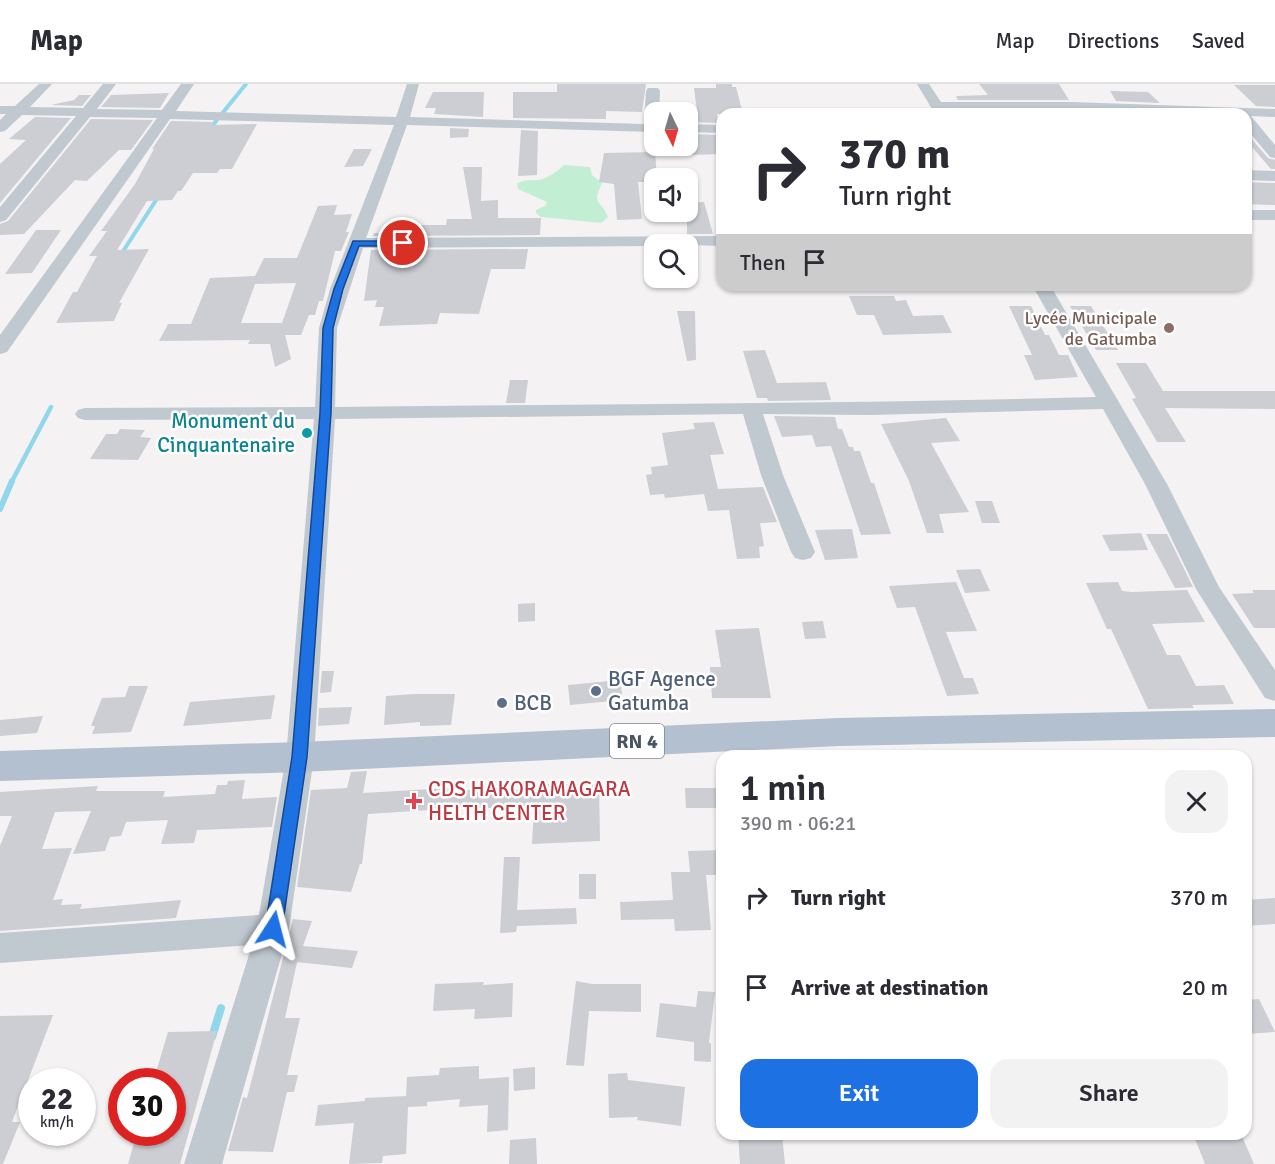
<!DOCTYPE html>
<meta charset="utf-8">
<style>
:root{--surface:#fff;--page:#f2f2f3;--text:#2b2b33;--muted:#7c7c81;--line:#e1e1e2;--accent:#1d71e2}
body{margin:0;font-family:Signika,sans-serif;background:var(--page);color:var(--text);height:100vh;display:flex;flex-direction:column;font-size:22px;white-space:nowrap}
*{box-sizing:border-box;margin:0}
p{font-size:20px;color:var(--muted)}
.icon{flex:none;width:33px;height:33px;fill:none;stroke:currentColor;stroke-width:2;stroke-linecap:round;stroke-linejoin:round}
.map{position:relative;flex:1;overflow:hidden}
.details{position:absolute;left:716px;top:666px;width:536px;height:390px;display:flex;flex-direction:column;background:var(--surface);border-radius:18px;box-shadow:0 2px 4px #0004}
.details>*{flex:none}
.guide{position:absolute;left:716px;top:24px;width:536px;height:183px;border-radius:18px;box-shadow:0 2px 4px #0004;background:#fff;color:var(--text);overflow:hidden}
.needle{width:39px;rotate:175deg}
.tools{position:absolute;left:644px;top:18px;display:grid;gap:12px}
.tools a{display:grid;place-items:center;width:54px;height:54px;border-radius:12px;background:var(--surface);box-shadow:0 2px 4px #0004;font-size:30px}
.speed{position:absolute;left:18px;top:984px;display:flex;gap:12px;font-size:30px;font-weight:700;text-align:center}
.speed>*{display:grid;place-content:center;width:78px;height:78px;border-radius:50%;background:var(--surface);box-shadow:0 2px 4px #0004;line-height:1}
.speed small{font-size:15px;font-weight:400}
.speed .limit{border:9px solid #d22;background:#fff;color:#111}
.pin{position:absolute;display:grid;place-items:center;width:51px;height:51px;color:#fff;margin:-26px;border:3px solid #fff;border-radius:50%;box-shadow:0 2px 6px #0007}
.me{position:absolute;width:66px;margin:-33px;rotate:9deg;stroke-linejoin:round;filter:drop-shadow(0 0 4px #0008)}
.turn{display:flex;align-items:center;gap:21px;height:126px;padding:0 24px;font-size:27px}
.turn .icon{width:78px;height:78px;stroke-width:2.5}
.turn b{display:block;font-size:42px;line-height:51px}
.then{display:flex;align-items:center;height:57px;padding:0 24px;background:#0003;gap:12px;font-size:22px}
.round{display:grid;place-items:center;flex:none;width:63px;height:63px;border-radius:18px;background:var(--page)}
.overview{display:flex;align-items:center;justify-content:space-between;height:102px;padding:0 24px}
h1{font-size:36px;font-weight:600;line-height:45px}
.action{display:flex;gap:12px;margin-top:auto;padding:12px 24px}
.action a{flex:1;height:69px;border-radius:18px;background:var(--accent);color:#fff;font-size:24px;font-weight:600;line-height:69px;text-align:center}
.action a+a{background:var(--page);color:var(--text)}
ul{padding:0;list-style:none}
li{display:flex;align-items:center;gap:18px;height:90px;padding:0 24px}
li div{flex:1}
li b{display:block;font-size:22px}
li em{font-style:normal}
header{display:flex;align-items:center;gap:36px;box-sizing:border-box;height:84px;padding:0 30px;background:var(--surface);border-bottom:2px solid var(--line)}
header strong{font-size:28px}
nav{display:flex;gap:33px;margin-inline-start:auto;font-size:21px}
.map>svg:first-child{display:block}
.green{fill:#c2efd4}
.lines{fill:none;stroke-linecap:round;stroke-linejoin:round}
.stream-far3{stroke:#90d7eb;stroke-width:4}
.stream-far2{stroke:#90d7eb;stroke-width:4.5}
.stream-far1{stroke:#90d7eb;stroke-width:6}
.stream{stroke:#90d7eb;stroke-width:8}
.building{fill:#ccced4;fill-rule:evenodd}
.minor{fill:#c0c8d0;fill-rule:evenodd}
.major{fill:#b2c0cf;fill-rule:evenodd}
.route{fill:#1d71e2;stroke:#134993;stroke-width:1.5}
.education-dot{fill:#8d6e63;stroke:#fff;stroke-width:2}
.culture-dot{fill:#0f9aa8;stroke:#fff;stroke-width:2}
.service-dot{fill:#5c6f8a;stroke:#fff;stroke-width:2}
.health-dot{fill:#e0444e;stroke:#fff;stroke-width:2}
.labels{text-anchor:middle;dominant-baseline:central;stroke-width:5;stroke-linejoin:round;paint-order:stroke}
.far-education-label{font-size:18px;fill:#785e54;stroke:#fff;text-anchor:end}
.shield{fill:#fff;stroke:#80878f;stroke-width:1.5}
.shield-label{font-size:20px;font-weight:bold;fill:#49545f}
.culture-label{font-size:21px;fill:#0d838f;stroke:#fff;text-anchor:end}
.service-label{font-size:21px;fill:#4e5e75;stroke:#fff;text-anchor:start}
.health-label{font-size:21px;fill:#be3a42;stroke:#fff;text-anchor:start}
</style>
<header>
<strong>Map</strong>
<nav><a>Map</a><a>Directions</a><a>Saved</a></nav>
</header>
<div class="map">
<svg width="1275" height="1080" viewBox="0 0 1275 1080">
<rect width="100%" height="100%" fill="#f4f2f2"/>
<!-- green -->
<path class="green" d="M564,81l26,2 2,8 10,8c-11,23 -1,16 6,34l-7,6 -60,-6 -5,-4v-3l9,-4 2,-4 -29,-13 -1,-5c9,-7 19,-1 28,-6 8,-4 13,-7 19,-13z"/>
<g class="lines">
<!-- stream-far3 -->
<path class="stream-far3" d="M208,47l38,-47
M120,172l40,-62"/>
<!-- stream-far2 -->
<path class="stream-far2" d="M11,399l40,-76"/>
<!-- stream-far1 -->
<path class="stream-far1" d="M0,425l12,-28"/>
<!-- stream -->
<path class="stream" d="M212,953l9,-29"/>
</g>
<!-- building -->
<path class="building" d="M557,0h89l-4,28 -36,-1v8l-93,-1v-26h44z
M716,0h16v3h4l7,27h-26l1,9 -31,-1v-3h11l-4,-31h22z
M979,0h80l10,16h-111l-2,-4 32,-1z
M1234,1h41v22l-19,-1z
M1110,7l38,1 12,11 -44,-2z
M433,8h51l-1,25 -49,-3 2,-6h-11z
M169,9l-9,15 -59,-1 10,-12z
M79,11h12l-9,11 -31,-1 23,-5z
M35,33l36,1 -71,85v-39l26,-24 -17,-1z
M91,35l62,1 -22,30h-12l-32,31 -12,-1 -51,54 -24,1v-11l8,-3z
M171,37l41,1 -2,3 47,-1 -25,45h-12l-3,4h-24l-12,18h-3l-6,9 -25,1 -30,49 32,-1 -30,54h3l-8,18 -58,2 17,-31h4l20,-36h-8l18,-25h-6l34,-47 19,-35h-2z
M450,44l19,1 -1,8 -18,1z
M521,46l17,1 -1,44 -19,1z
M1245,47l23,27 7,2v9h-4l-26,-30z
M687,50l33,1 2,19 -32,1 -3,-7z
M354,65h18l-9,17 -19,1z
M655,68l2,26h-3v4h-16l4,37 -25,1 -3,-36 -15,-2 5,-29z
M463,83h19l-1,34 17,-1v18h43l-1,17 -167,1 1,-3h21l2,-8h49l1,-6h25z
M1245,98l30,1v22l-30,-1z
M704,118l9,32h-26v-31z
M337,121l-3,10 18,-1 -6,18h3l-8,19h-6l-12,50h-4l-4,14h-6l-8,20h-16l6,24 -16,8 -5,-23h-22l2,-4 -91,1 9,-17h23l19,-46 45,-2 9,-18h33l21,-52zM296,199l-14,40h-41l14,-39z
M36,146h25l-29,43 -27,1z
M528,165l-3,20h-34l-12,45 -39,-1 -3,11 -58,2 5,-19h-9l2,-7 -13,1 7,-51z
M849,212h45l2,5 10,-1 7,16 30,-1 9,18 -69,2 -9,-20h-17z
M1009,222h22l14,29h4l10,20h9l10,22 -43,3 -11,-25h8z
M1070,222h21l27,44h-22z
M677,227h18l1,49 -9,1z
M765,266l12,33 49,-1 5,18 -63,1 -1,-3h-10l-14,-47z
M1116,279h30l17,28h112v18l-110,-1 21,34h-29l-25,-43 4,-1z
M510,296h18l-3,23h-19z
M774,332l61,1 3,12h4l7,18h4l1,4h6l11,32h3l17,51 -30,1 -30,-89 -15,1 -4,-12 -30,2z
M946,334l14,23 -29,2 38,69 -30,2 5,19h-17l-18,-52 -28,-57z
M714,338l10,32 -14,1 8,34 45,-2 14,35 -17,1 4,23 -5,1 1,11 -23,1 -8,-49 -21,1 -4,-17 -39,4 -1,-4 -14,1 -4,-20 6,-1 -1,-7 17,-2 -6,-32 33,-4 -2,-6z
M120,345l25,1 -5,7 11,1 -13,22 -48,-1 16,-25h11z
M975,417h17l8,22h-18z
M852,445l6,29 -33,2 -10,-30z
M1141,449l7,17 -38,1 -8,-16z
M1146,450h21l26,53 -18,1z
M980,485l10,22 -25,2 -9,-23z
M956,498l21,49 -31,1 18,46h9l6,16 -32,2 -32,-89 -18,1 -8,-22z
M1118,498l4,9 10,1 55,-2 18,32 -53,2 15,31h13l16,31 28,-1 10,19 -42,1 2,3 -46,1 -37,-80h-4l-21,-46z
M1252,506h23v38h-21l-22,-34 22,-1z
M535,519v18l-17,1v-18z
M823,537l3,17 -21,1 -3,-17z
M759,544l12,70h-59l-2,-31h11l-6,-37z
M322,587h12l-3,21 -11,1z
M620,596l3,20 -53,5 -2,-20z
M129,602h19l-17,46 -39,2 3,-8h-4l11,-28 23,-1z
M414,610h41l-4,31 -31,1v-4l-36,3 2,-29z
M275,611l-4,24 -88,7 7,-24z
M352,623l-3,17 -31,2 1,-18z
M43,632l-6,17 -37,3v-16z
M367,687l-4,22 102,-6v3h69l1,-6h64l1,57 -68,3 2,-36h-73l-93,6 -6,50h-2l-9,28 -54,-5 14,-97 36,-2 4,-16z
M245,696l-3,19 35,-2 -5,30 -75,3 -3,13 -33,1 7,-24 -42,2 -5,14 -11,1 -5,14 -32,3 18,-43 -36,1 -13,37 30,-1 -19,52 10,-1 -2,6 21,-1 -2,5 101,-9 -5,18 -176,13v-85l12,-30h-12v-24l98,-6 -2,5h69l-2,6 52,-3 2,-9h10l1,-4z
M685,704h35l2,20h-36z
M720,766l2,25h-16l5,55 -36,1 -1,-12 -53,1 -1,-18 53,-2 -2,-28h19l-2,-21z
M504,773h16l-3,53 59,-2 1,16 -60,2 -1,6 -16,1z
M579,790h17v25h-17z
M1275,814v26l-30,2v-26z
M293,835l19,2 -9,25 55,5 -6,17 -55,-6 -12,56h15l-13,57h11l-4,17h-7l-14,60 -45,-1 15,-54 4,1z
M576,897l16,3h49v28l-52,-1 -5,55 -18,-1z
M484,898l-1,3 30,-2 -1,34 -38,2 1,-10 -42,2 2,-27z
M698,907l17,1 -6,51h2v19l-17,-1v-19l-38,-5 4,-34 36,4z
M1259,915l16,33 -30,2v-34z
M53,931l-41,107h8l-17,42h-3v-148z
M217,947l-37,133h-52l7,-25h37v-57h-19l15,-50z
M479,982v13l30,-2 -1,53 -21,2 1,-27 -29,2 1,-8 -33,3v4l-19,1 -2,47 -23,2 -1,7 -33,1 5,-41 -39,3 3,-21 47,-4v-3l41,-2 1,-19 32,-2 1,-7z
M535,983v22l-21,2 -1,-22z
M627,989l1,7 57,7 -4,39 -44,-6 1,-3 -29,1 -1,-44z
M738,1050h44l3,30h-45z
M1193,1050h48l13,30h-49z
M536,1054l1,26h-28l1,-24z"/>
<g class="lines">
<!-- minor -->
<path class="minor" d="M39,0h13l-22,23 53,1 20,-24h13l-19,25 65,1 19,-26h13l-18,27 220,6 11,-33h12l-9,33 234,7 2,-33 2,-3h10l2,3 -1,21h-5v20l-247,-7 -41,113 356,-2v10l-68,-2v2l-291,2 -26,80 -2,79c254,-3 507,-3 761,-10l-64,-112h18l117,199 52,103 56,83v31l-10,-3 -69,-109 -51,-105 -42,-75 -234,6 -106,-1 20,61 32,77 -4,6 -8,2 -8,-2 -4,-6 -30,-77 -18,-61 -408,5 -21,338 -25,172 -67,235h-38l68,-219 -252,18v-30l259,-18 27,-158 28,-338 -229,1 -7,-2 -3,-4 3,-4 7,-2 230,-1 4,-79 11,-39 64,-164 -224,-6 -163,233 -7,2v-19l157,-217 -67,-1 -84,103 -6,2v-15l76,-91 -54,-1 -17,16 -5,1v-12l6,-6h-6v-8h15z
M917,0h12l12,18h130l204,7v8l-24,-1 24,29v13l-5,-1 -25,-30v-13l-299,-4 3,4h-14z
M687,40l35,1v8l-35,-1z
M1245,86l30,1v10l-30,-1z
M1245,126h30v10h-30z"/>
<!-- major -->
<path class="major" d="M1275,625v28l-436,9 -539,26 -300,9v-30l300,-9 539,-24z"/>
</g>
<!-- route -->
<path class="route" d="M353,157h50l5,2 -5,3h-44l-16,43 -10,39 -2,85 -24,344 -25,172 -3,6 -6,2 -6,-2 -2,-6 27,-172 28,-344 3,-85 11,-39z"/>
<!-- markers -->
<circle class="education-dot" cx="1169" cy="244" r="6"/>
<circle class="culture-dot" cx="307" cy="349" r="6"/>
<g class="service-dot">
<circle cx="596" cy="607" r="6"/>
<circle cx="502" cy="619" r="6"/>
</g>
<path class="health-dot" d="M411 708h6v6h6v6h-6v6h-6v-6h-6v-6h6z"/>
<g class="labels">
<!-- far-education labels -->
<g class="far-education-label">
<text x="1157" y="234">Lycée Municipale<tspan x="1157" dy="21">de Gatumba</tspan></text>
</g>
<!-- shield labels -->
<rect class="shield" x="610" y="640" width="54" height="34" rx="4.5"/>
<g class="shield-label">
<text x="637" y="657">RN 4</text>
</g>
<!-- culture labels -->
<g class="culture-label">
<text x="295" y="337">Monument du<tspan x="295" dy="24">Cinquantenaire</tspan></text>
</g>
<!-- service labels -->
<g class="service-label">
<text x="608" y="595">BGF Agence<tspan x="608" dy="24">Gatumba</tspan></text>
<text x="514" y="619">BCB</text>
</g>
<!-- health labels -->
<g class="health-label">
<text x="428" y="705">CDS HAKORAMAGARA<tspan x="428" dy="24">HELTH CENTER</tspan></text>
</g>
</g>
</svg>
<div class="tools">
<a><svg class="needle" viewBox="-14 -14 28 28"><path d="M0-13l5 13h-10z" fill="#e53935"/><path d="M0 13l5-13h-10z" fill="#7c7c81"/></svg></a>
<a><svg class="icon" aria-label="sound" viewBox="0 0 24 24"><path d="M4 9h4l5-4v14l-5-4H4zM17 9q2 3 0 6"/></svg></a>
<a><svg class="icon" aria-label="search" viewBox="0 0 24 24"><circle cx="10" cy="10" r="6"/><path d="M15 15l6 6"/></svg></a>
</div>
<div class="speed"><div>22<small>km/h</small></div><div class="limit">30</div></div>
<div class="pin" style="left:403px;top:159px;background:#d93025"><svg class="icon" aria-label="arrive" viewBox="0 0 24 24"><path d="M6 21V4h12l-3 4 3 4H6"/></svg></div>
<svg class="me" style="left:273px;top:845px" viewBox="-20 -20 40 40"><path d="M0-17L14 15 0 8-14 15z" fill="#1d71e2" stroke="#fff" stroke-width="4"/></svg>
<div class="guide">
<div class="turn"><svg class="icon" aria-label="right" viewBox="0 0 24 24"><path d="M7 20v-9h11M14 6l5 5-5 5"/></svg><div><b>370 m</b>Turn right</div></div>
<div class="then">Then<svg class="icon" aria-label="arrive" viewBox="0 0 24 24"><path d="M6 21V4h12l-3 4 3 4H6"/></svg></div>
</div>
<section class="details">
<div class="overview"><div><h1>1 min</h1><p>390 m · 06:21</p></div><a class="round"><svg class="icon" aria-label="close" viewBox="0 0 24 24"><path d="M6 6l12 12M18 6L6 18"/></svg></a></div>
<ul>
<li><svg class="icon" aria-label="right" viewBox="0 0 24 24"><path d="M7 20v-9h11M14 6l5 5-5 5"/></svg><div><b>Turn right</b></div><em>370 m</em></li>
<li><svg class="icon" aria-label="arrive" viewBox="0 0 24 24"><path d="M6 21V4h12l-3 4 3 4H6"/></svg><div><b>Arrive at destination</b></div><em>20 m</em></li>
</ul>
<div class="action"><a>Exit</a><a>Share</a></div>
</section>
</div>
